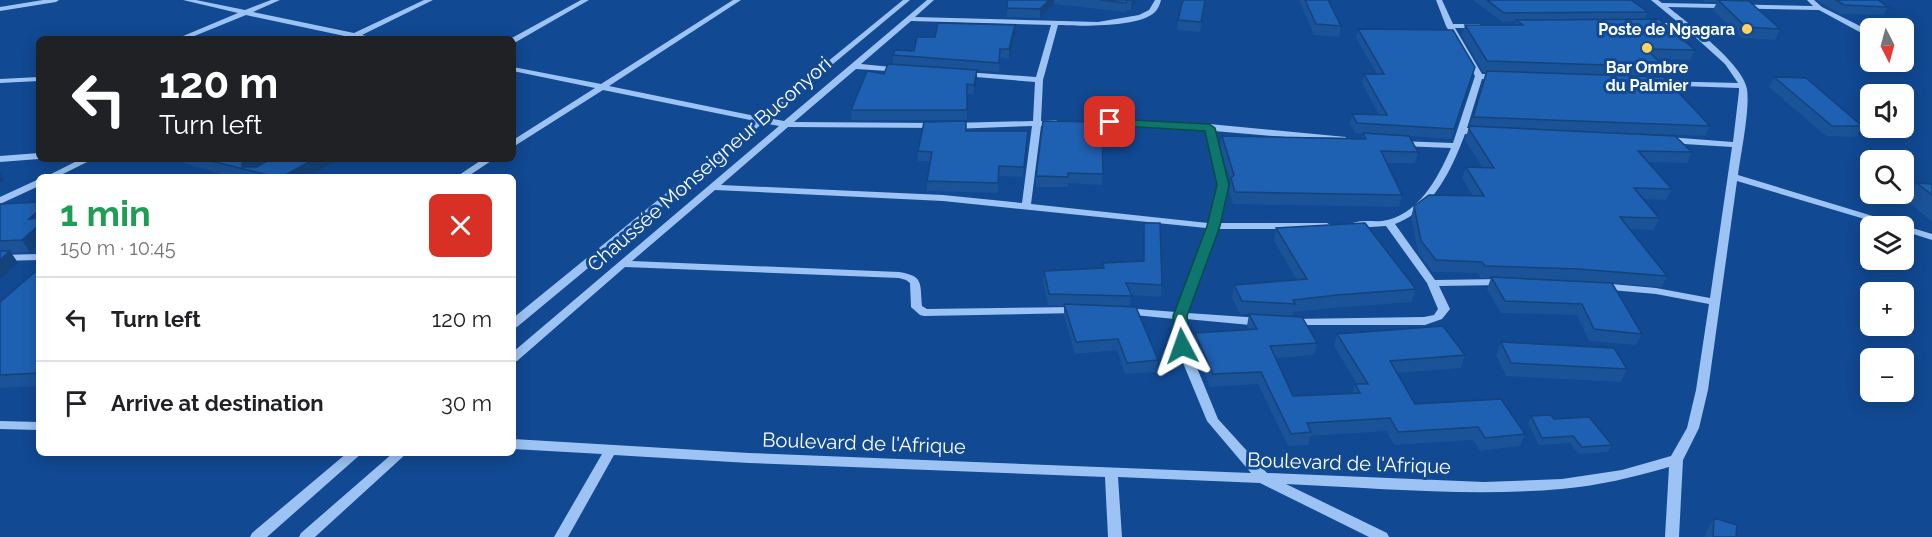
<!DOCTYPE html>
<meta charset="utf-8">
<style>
:root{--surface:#fff;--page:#f6f6f6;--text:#202124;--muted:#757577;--line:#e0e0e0}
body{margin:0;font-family:Raleway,sans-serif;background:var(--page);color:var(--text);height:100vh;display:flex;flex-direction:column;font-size:22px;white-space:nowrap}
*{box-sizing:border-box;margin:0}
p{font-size:20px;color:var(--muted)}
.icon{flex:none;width:33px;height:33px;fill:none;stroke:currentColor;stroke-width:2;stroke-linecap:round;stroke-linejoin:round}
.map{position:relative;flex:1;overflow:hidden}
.details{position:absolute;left:36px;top:174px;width:480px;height:282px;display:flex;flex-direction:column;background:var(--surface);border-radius:9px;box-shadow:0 3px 15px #0003}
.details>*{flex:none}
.guide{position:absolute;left:36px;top:36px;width:480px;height:126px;border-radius:9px;box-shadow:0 3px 15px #0003;background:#202124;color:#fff;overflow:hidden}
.needle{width:39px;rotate:174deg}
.tools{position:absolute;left:1860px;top:18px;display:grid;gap:12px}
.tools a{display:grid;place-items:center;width:54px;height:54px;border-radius:9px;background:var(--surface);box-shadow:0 3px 15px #0003;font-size:30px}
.pin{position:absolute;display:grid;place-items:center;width:51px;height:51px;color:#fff;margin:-26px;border-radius:12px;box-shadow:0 3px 9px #0006}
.me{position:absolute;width:66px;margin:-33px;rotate:356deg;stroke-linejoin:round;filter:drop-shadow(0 0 4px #0008)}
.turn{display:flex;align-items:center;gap:21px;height:126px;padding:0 24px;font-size:27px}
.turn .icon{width:78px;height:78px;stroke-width:2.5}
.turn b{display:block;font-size:42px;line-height:51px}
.round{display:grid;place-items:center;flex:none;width:63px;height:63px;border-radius:9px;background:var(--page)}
.head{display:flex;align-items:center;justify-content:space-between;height:102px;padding:0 24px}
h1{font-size:36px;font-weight:700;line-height:45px;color:#1e9e55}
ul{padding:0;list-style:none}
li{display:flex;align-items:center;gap:18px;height:84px;padding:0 24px;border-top:2px solid var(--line)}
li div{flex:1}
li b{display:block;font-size:22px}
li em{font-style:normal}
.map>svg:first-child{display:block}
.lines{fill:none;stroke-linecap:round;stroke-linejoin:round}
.minor{fill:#9cc3f3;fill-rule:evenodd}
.wall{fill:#1a5398}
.shaded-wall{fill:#15437c}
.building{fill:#1e60b1;stroke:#15437c;stroke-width:1.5}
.route{fill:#0f766e;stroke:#0a4d48;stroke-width:1.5}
.poi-dot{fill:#ffd15e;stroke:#114992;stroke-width:2}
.labels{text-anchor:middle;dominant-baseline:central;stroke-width:6;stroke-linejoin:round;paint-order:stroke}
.far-poi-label{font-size:16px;font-weight:bold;fill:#fff;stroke:#114992;text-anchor:end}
.street-label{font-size:20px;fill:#fff;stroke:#114992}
</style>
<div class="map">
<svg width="1932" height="537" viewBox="0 0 1932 537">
<rect width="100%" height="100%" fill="#114992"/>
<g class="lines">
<!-- minor -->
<path class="minor" d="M43,0h16l-3,2 -56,9v-4z
M183,0h13l49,10 26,-10h9l-27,12 101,21 70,-33h9l-71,35 14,4 -22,-1 -108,-23 -59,24h-11l62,-26z
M581,0h8l-73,42h-3v-3h-3z
M733,0h8l-132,86 151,31 143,-117h7l-142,118 16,3 143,-121h7l-19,17 183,5 41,-7 10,-5 6,-10h6c-1,4 -3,9 -6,12 -16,16 -76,14 -97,13l-15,55 -2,41 15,-1 4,3 -4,3h-15l-10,78 177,19 7,-20 3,-18 -13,-55 -118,-5 -1,-2 4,-3 119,4 137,13v4l-3,1 -129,-11 14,54 -3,18 -7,20h109l5,3 -5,3h-111l-29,84 74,5 6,4 -6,4 -75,-7 2,27 30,73 49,54 217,9 78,-3 60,-9 49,-14 16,-28 9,-38 13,-86 -53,-10 -56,-5 -5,-3 5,-3 56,5 54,10 22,-151 -64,-4 -4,-3 4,-3 65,5 6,-51v-3l-86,-3v-4h3l82,2 -13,-19 -41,-37h-36l-1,-2 4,-2h28l-28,-23h7l4,3 151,3 -6,-6h7l8,7 48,24v5h-3l-48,-26 -151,-3c20,16 75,57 79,82 3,21 -6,63 -9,86l194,59v6l-28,-9v-5h-16l-151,-45 -29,209 -9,38 -16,32 -4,77h-14l4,-70c-35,10 -71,19 -108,22 -91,8 -184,-1 -275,-5l101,49 2,4h-20l-109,-54 -142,-6 4,60h-14l-3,-60 -356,-14 -135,-8 -46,82h-14l48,-83 -89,-5v-10l236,14 502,20 -44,-52 -31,-75 -1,-27 -51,-5 -6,-3 6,-3 52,4 30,-84 -263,-27 -228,-11 -83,71 267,11c25,4 21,11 23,34l5,3 149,-2 6,3 -6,3 -152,3 -4,-1 -9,-8 -1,-24 -4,-3 -7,-2 -274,-11 -108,94 -4,1v-10l266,-226 -16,-3 -246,204 -4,1v-10l242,-197 -152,-31 -90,57v-7l82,-52 -82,-17v-4l88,17zM911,21l140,4 -15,52 -72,-5 -4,2 4,2 71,6 -2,39 -81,2 -4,3 4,3 80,-3 -10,77 -79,-8 -222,-10 67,-58 151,1v-4l-3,-1 -142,-1 62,-53 48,3v-4h-3l-40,-4z
M1436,0h6l11,24h27v4h-25l27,46 17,1 4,2 -4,2h-17l-15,49 18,1v4l-20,1c-13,35 -32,76 -70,90l40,56 66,-1 5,3 -5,3 -62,1 11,23 -8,10 -17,6h-137l-2,-2 6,-4 132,-2 10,-2 4,-6 -11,-26 -41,-57 -31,2 -5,-3c8,-6 22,-3 32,-4 36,-5 56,-43 69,-73l-50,-2 -3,-1v-4l55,2 22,-67 -29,-50z
M39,77v4l-39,2v-4z
M39,153v6l-39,3v-6z
M81,159h12l-36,18h-12z
M483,159h11l-27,18h-11z
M39,179v7l-39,18v-7z
M39,254v6l-39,1v-6z
M0,421l39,1v8l-39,-1z
M347,453h15l-95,84h-17l2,-4z
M393,453h14l-92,84h-16l2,-4z"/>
</g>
<!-- wall -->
<path class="wall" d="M1007,0h129l-5,10h-5l-1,2 -71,-8 -14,14 -33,-1z
M1183,0h23l-6,32 -23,-2 1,-10z
M1299,0h29l13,26 -2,11 -25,-2z
M1473,0h158l17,12 -3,7 50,31 -5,10 -33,-1 8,8 -4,10 49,49 -5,10 -116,-4 103,20 -5,11 -39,-1 24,27 -6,11 -23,-1 16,19 -5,12 -24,-1 37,47 -5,11 -50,-4 30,51 -6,11 -47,-4 -12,-26 -76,-2 -14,-24 4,-11h-10l-3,-5 -46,-1 -14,-20 -7,-35 3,-11 59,-10 -11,-18 4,-11 17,1 -18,-28 21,-68h-3l-21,-37 3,-10h50l1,-4 -14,1z
M1703,0h33l44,29 -5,11 -34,-2 -28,-28 4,-8h-12z
M1817,0h61l10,7 -5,8 -43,-1z
M1358,29l115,47 -22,63 -42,-3 9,16 -3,11h-28l15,32 -3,12 -166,-3 -4,-14 2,-7 -11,-36 2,-11 140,2 1,-4 -8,-1 -5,-9 2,-10 27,1 -17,-32 2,-9h13l-21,-36z
M1015,34l-6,25 -9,-1 -1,14 -106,-8v-9l21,-4 21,-14z
M977,70v10l-3,14h-7v26h-115l-1,-10 33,-36z
M1774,77l88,49 -6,11 -30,-1 -57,-49z
M1043,121l60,53 -1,11 -34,-2v4h-32v-11z
M966,131l62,10 -5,36 -24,-1 -1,17 -71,-2v-10l4,-20h-13v-10z
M170,159h170l-32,18h-77z
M1917,183l15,1v38l-26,-22z
M0,204l30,48 -19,1 7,10 -18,16z
M1144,223l18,62 -1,12 -30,-2 -1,12 28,53 -2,12 -31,2 -8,-24 -42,4 -11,-38v-10l-16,-1 -5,-23 1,-11 58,-3 1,-5 40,-2v-27z
M1276,228l140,61 -4,13 -78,6 -41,4 -1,4 25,27 -3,12 -39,3 18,38 59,-3 3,-9h2l-23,-38 3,-12 128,21 -4,13 -64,5 18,31 110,30 -5,12 -40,5 -7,-11 -79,5 -8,-14 -76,5 -2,9 -20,1 -30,-62 -48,3 -17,-41 2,-13 54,-4 -2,-3 2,-12h-9l-8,-16 2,-13 63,-5 -23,-39z
M39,272v114l-39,2v-86z
M1501,342l126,27 -6,13 -115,-6 -10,-21z
M1531,416l23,3 58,26 -4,7 -30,2 -8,-11 -31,2 -11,-22z
M1714,518l22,19h-31l1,-5z"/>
<!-- shaded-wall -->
<path class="shaded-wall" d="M1049,0h5v4l-14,14v-9z
M1133,0h3l-5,10 1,-9z
M1015,25v9l-6,25v-10z
M977,70v10l-3,14v-9z
M1028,131v10l-5,36 1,-10z
M250,159h26l-22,13 -12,-5v-4z
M314,159h26l-32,18h-26z
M0,172l4,9 -4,2z
M39,210v33l-9,9 -8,-12 7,-21z
M10,251l8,12 -18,16v-19z"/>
<!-- building -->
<path class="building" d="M1007,0h42l-9,9 -33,-1z
M1100,0h33h-6l-1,3z
M1183,0h22l-4,22 -23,-2z
M1305,0h23l13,26 -25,-2z
M1487,0h144l17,12 -144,1z
M1718,0l31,1 31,28 -34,-2z
M1836,0h42l10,7 -44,-2z
M1659,19l36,31 -49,-1 19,18 -178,-6 -22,-36h58l-7,-5z
M938,23l77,2 -6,24h-9l-1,14 -106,-8 2,-5 19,1 3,-14h18z
M1358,29l95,1 22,37 -21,62 -97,-6 -5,-9 35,1 -23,-41h20z
M888,64l89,6 -3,15 -7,-1v26h-116l16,-39 17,3z
M1487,71l177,6 46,49 -237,-9z
M1774,77l32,1 56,48h-30z
M966,121v10h62l-4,36 -25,-1 -1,17 -71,-2 5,-29 -14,-1 6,-29z
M1043,121l59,1 1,52 -35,-1v4l-32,-1z
M1470,126l205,10 17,16 -54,-1 34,38 -38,-1 25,30 -39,-1 47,59 -89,-7 -93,-3 -3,-4 -46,-2 -15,-19 -7,-35 15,-11 55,1 -18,-29 28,1 -25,-39z
M1363,133l46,3 9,16 -37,-1 21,44 -167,-3 -4,-14 3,-3 -12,-39 144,3z
M203,159h47l-8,4v4h15l14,-8h43l-32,18h-6z
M1917,183l15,1v11z
M39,202v8l-10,9 10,-1v7l-17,15 -22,1v-37z
M1144,223h16l2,62 -36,-2 6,13 -83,-2 -5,-23 60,-3 -1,-5 41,-2z
M1365,223l51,66 -79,6 -44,5 2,4 -53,-3 -8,-16 73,-6 -31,-51z
M0,251h10l-10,9z
M35,272h4v101l-39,2v-73z
M1491,277l121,6 30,51 -48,-5 -12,-25 -77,-3z
M1064,304l72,3 22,53 -31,3 -9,-24 -42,3z
M1249,314l53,3 15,26 -47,3 23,50 67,-3 -5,-9h13l-31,-50 106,-8 22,29 -75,6 25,43 86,-5 24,35 -40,4 -7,-11 -80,5 -8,-14 -83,5 4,9 -20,2 -30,-62 -48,2 -18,-41 62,-4z
M1501,342l113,6 13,21 -116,-6z
M1551,415l3,4 35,-2 23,28 -30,2 -9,-11 -31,2 -11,-22z
M1714,518l23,7 -1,12h-23z"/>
<!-- route -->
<path class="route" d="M1110,119l99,5 6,4 14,57 -9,41 -33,90 3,30 -2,3h-11l-2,-3 -2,-30 34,-90 10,-41 -12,-54 -99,-6 -2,-3z"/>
<!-- markers -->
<g class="poi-dot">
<circle cx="1747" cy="29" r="6"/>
<circle cx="1647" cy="48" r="6"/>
</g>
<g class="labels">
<!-- far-poi labels -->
<g class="far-poi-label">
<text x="1735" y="29">Poste de Ngagara</text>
<text x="1647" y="67" text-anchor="middle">Bar Ombre<tspan x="1647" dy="18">du Palmier</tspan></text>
</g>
<!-- street labels -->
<g class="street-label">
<text transform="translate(709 164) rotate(-41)">Chaussée Monseigneur Buconyori</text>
<text transform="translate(864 443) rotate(2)">Boulevard de l'Afrique</text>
<text transform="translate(1349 463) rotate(2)">Boulevard de l'Afrique</text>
</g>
</g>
</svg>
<div class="tools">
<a><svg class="needle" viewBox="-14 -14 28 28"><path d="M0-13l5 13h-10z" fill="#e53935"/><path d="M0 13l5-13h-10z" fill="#757577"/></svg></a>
<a><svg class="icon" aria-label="sound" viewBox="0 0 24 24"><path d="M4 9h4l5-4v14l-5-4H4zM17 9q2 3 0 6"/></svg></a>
<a><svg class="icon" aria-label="search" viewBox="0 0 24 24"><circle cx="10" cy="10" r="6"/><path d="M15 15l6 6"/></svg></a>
<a><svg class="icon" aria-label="layers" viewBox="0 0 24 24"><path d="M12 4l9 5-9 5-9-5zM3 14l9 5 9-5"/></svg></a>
<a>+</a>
<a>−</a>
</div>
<div class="pin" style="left:1110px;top:122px;background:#d93025"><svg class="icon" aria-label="arrive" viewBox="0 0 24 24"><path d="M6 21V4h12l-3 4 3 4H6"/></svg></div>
<svg class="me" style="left:1182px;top:346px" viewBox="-20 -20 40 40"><path d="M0-17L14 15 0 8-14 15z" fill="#0f766e" stroke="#fff" stroke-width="4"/></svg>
<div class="guide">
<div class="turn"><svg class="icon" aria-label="left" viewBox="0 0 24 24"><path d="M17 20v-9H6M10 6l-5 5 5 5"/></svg><div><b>120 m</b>Turn left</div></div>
</div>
<section class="details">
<div class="head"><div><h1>1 min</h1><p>150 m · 10:45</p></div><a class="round" style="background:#d93025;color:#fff"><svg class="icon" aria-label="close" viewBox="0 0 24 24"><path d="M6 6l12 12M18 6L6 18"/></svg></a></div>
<ul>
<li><svg class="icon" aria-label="left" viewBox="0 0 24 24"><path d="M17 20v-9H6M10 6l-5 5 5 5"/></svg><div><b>Turn left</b></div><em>120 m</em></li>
<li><svg class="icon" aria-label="arrive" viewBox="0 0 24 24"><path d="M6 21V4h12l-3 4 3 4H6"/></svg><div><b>Arrive at destination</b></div><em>30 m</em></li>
</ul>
</section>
</div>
